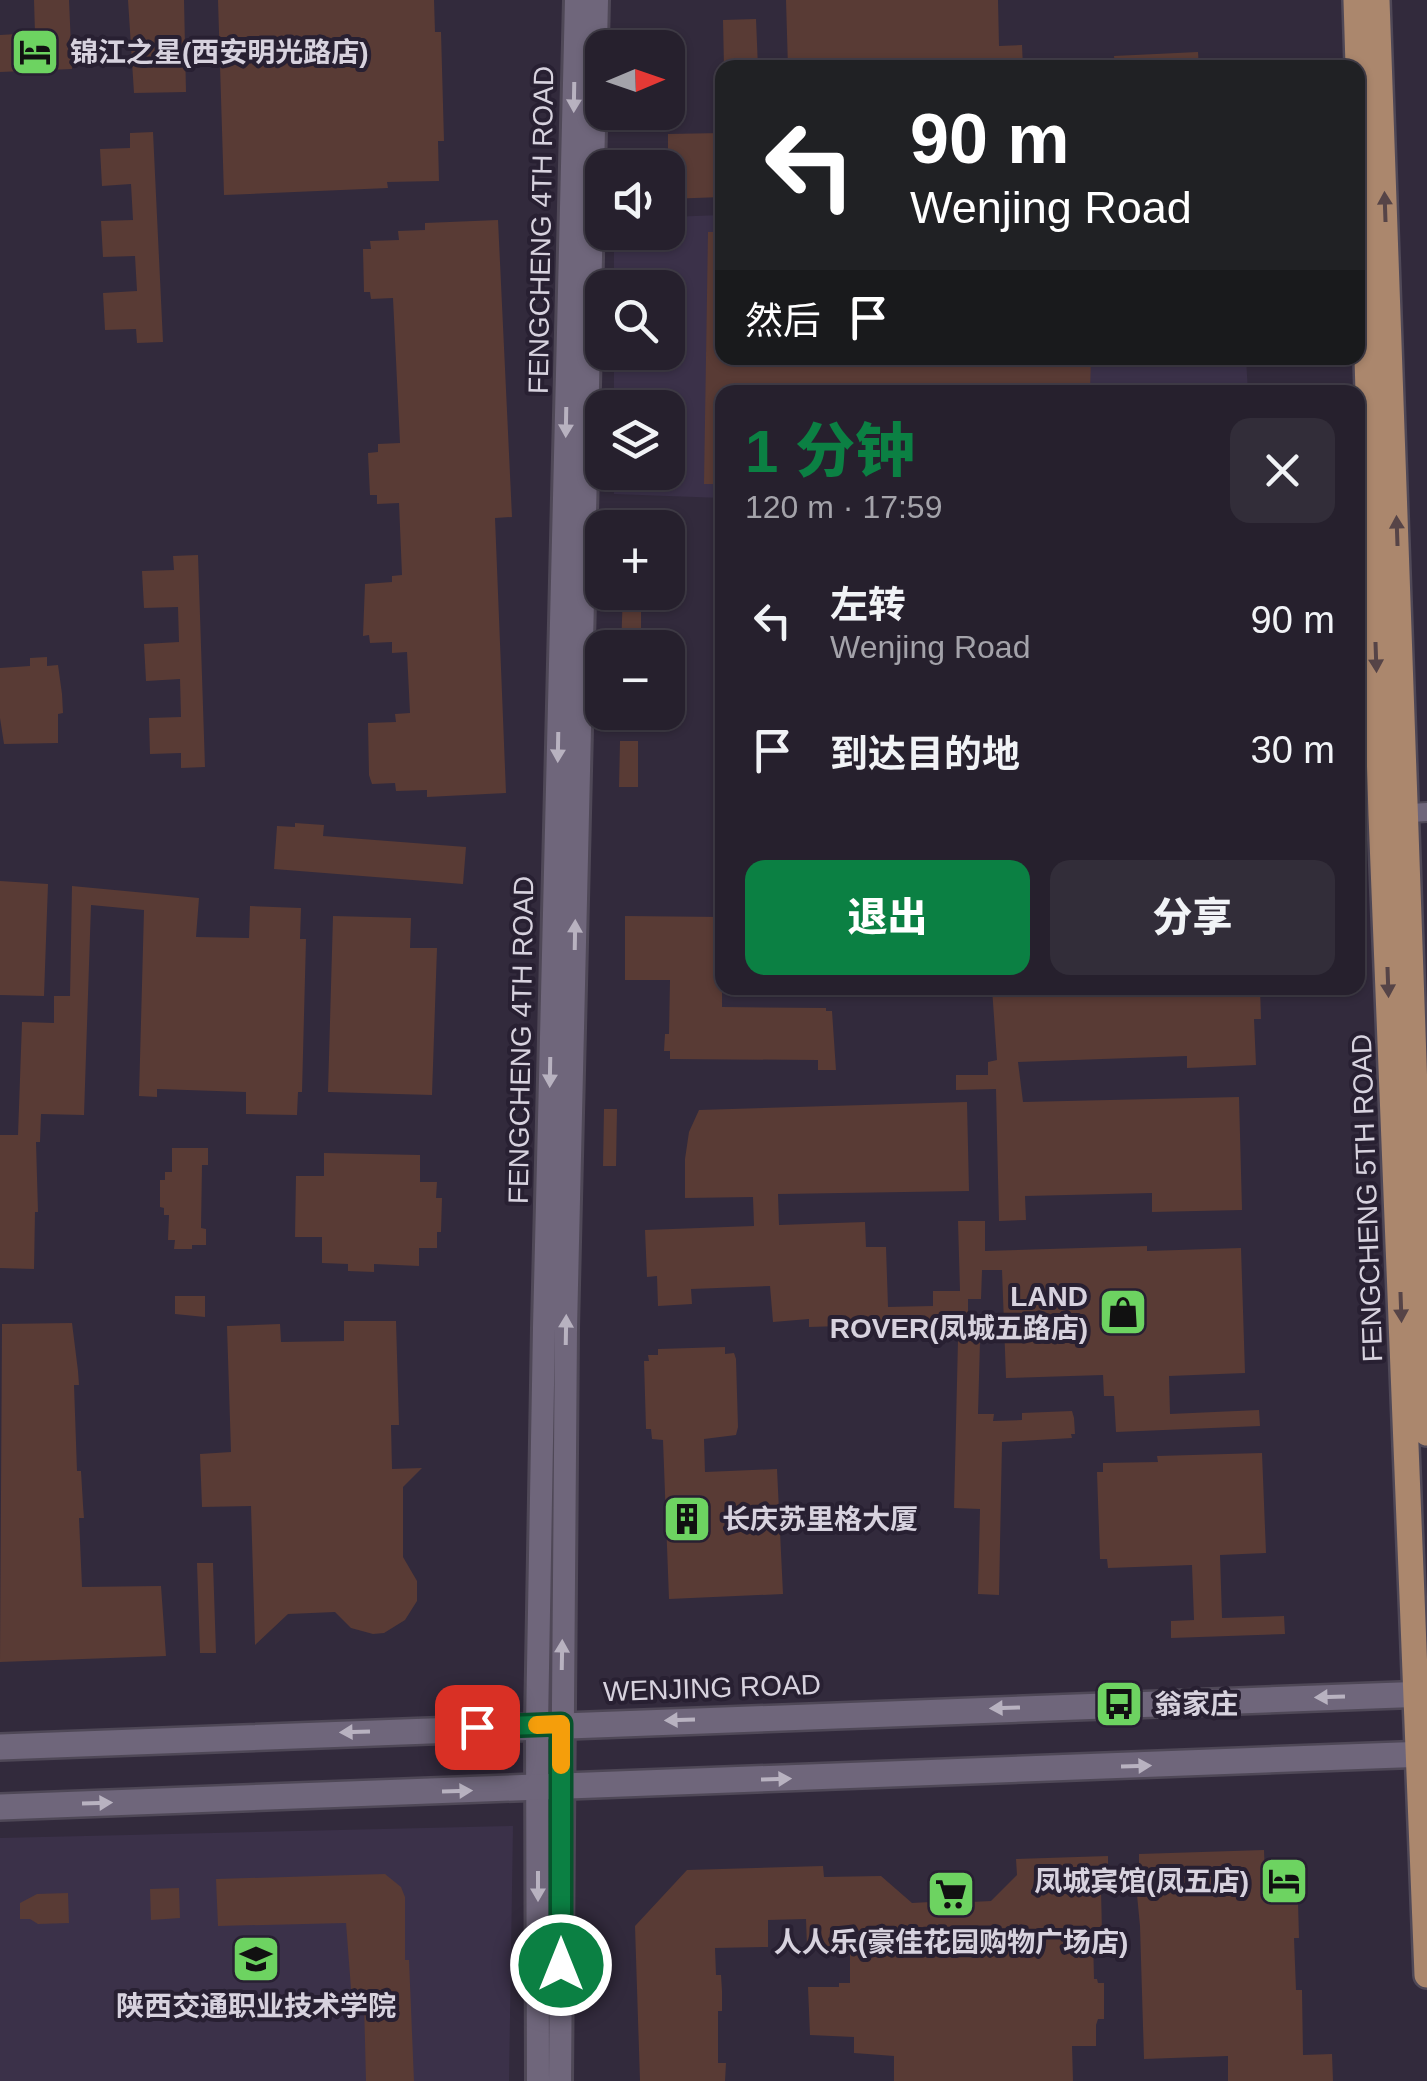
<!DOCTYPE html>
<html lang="zh">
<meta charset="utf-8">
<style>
:root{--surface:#26202d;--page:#322d39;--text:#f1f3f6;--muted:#a4a3aa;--line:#423e49;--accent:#0b8043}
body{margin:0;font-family:Helvetica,"Noto Sans SC",sans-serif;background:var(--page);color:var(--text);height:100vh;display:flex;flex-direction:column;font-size:38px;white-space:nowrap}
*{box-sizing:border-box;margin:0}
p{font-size:32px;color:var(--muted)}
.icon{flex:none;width:55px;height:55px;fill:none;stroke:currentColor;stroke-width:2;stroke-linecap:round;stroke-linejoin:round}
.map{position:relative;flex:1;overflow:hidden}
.panel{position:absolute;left:715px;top:385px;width:650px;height:610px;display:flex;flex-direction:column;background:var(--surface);border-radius:20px;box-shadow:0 2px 8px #0004,0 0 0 2px var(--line)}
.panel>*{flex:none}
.guide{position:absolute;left:715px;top:60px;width:650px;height:305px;border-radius:20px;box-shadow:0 2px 8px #0004,0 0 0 2px var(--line);background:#202124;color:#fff;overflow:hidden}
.needle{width:65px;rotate:88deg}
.controls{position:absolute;left:585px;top:30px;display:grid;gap:20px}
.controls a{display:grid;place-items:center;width:100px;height:100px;border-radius:20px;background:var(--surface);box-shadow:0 2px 8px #0004,0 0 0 2px var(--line);font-size:50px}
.pin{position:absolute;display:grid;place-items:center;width:85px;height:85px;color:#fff;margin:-42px;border-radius:20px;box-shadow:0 5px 15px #0006}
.me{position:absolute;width:110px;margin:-55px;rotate:0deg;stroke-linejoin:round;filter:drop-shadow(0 0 8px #0008)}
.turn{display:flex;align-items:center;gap:35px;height:210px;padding:0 30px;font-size:45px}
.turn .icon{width:130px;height:130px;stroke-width:2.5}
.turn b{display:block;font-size:70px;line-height:85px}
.then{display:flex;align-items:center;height:95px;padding:0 30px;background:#0003;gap:20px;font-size:38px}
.round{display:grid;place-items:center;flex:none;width:105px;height:105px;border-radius:20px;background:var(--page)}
.head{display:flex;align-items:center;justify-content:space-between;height:170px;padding:0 30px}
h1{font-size:60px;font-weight:800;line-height:75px;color:var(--accent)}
.primary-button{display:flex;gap:20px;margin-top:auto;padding:20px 30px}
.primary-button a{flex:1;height:115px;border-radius:20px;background:var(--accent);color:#fff;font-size:40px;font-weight:800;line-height:115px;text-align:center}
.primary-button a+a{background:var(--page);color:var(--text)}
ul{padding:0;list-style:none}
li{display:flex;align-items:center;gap:30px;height:130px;padding:0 30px}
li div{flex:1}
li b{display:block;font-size:38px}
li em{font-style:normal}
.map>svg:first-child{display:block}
.built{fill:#3b3149}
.building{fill:#593b35}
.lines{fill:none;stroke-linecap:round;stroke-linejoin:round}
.minor-casing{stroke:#4f4857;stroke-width:22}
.tertiary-casing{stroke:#4f4857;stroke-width:28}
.secondary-casing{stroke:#4f4857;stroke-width:30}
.primary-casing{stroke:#4f4857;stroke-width:30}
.minor{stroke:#6f667b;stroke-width:18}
.tertiary{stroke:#6f667b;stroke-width:22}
.secondary{stroke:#6f667b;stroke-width:25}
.primary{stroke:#ab876d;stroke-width:25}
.oneway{fill:#b8b2c0}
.oneway2{fill:#564447}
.route-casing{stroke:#07532c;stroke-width:25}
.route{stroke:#0b8043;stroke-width:18}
.slow{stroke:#f59e0b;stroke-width:18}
.labels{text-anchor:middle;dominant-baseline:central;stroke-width:8;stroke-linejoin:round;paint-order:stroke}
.poi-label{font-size:28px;font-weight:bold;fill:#d7d2de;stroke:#282032;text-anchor:start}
.street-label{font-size:28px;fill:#d7d2de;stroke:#282032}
</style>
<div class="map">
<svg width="1427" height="2081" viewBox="0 0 1427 2081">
<rect width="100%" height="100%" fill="#322a3c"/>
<!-- built -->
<path class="built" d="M722,215v143h524l2,34h-526v106l-108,-4v-21l54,-1v-64l-54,-1v-54l54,-1v-64l-54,-1v-54l54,-1v-15z
M513,1826l-4,255h-509v-243z"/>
<!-- building -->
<path class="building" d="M34,0h35l3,69 -72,3v-37l35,-2z
M128,0h56l2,92 -52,1z
M218,0h216l1,32h6l3,109h-6l1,40 -52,1 1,6 -164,7z
M786,0h212l1,46 23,-1 1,23h-235z
M756,19l2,49h-34l-1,-48z
M1198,52l1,16h-84l-1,-12z
M153,132l10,210 -26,1 -1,-14 -31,1 -2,-37 34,-2 -2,-35 -32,1 -2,-36 32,-1 -2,-36 -29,2 -2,-37 30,-1v-15z
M722,133v64l-54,2v-65z
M498,220l14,297 -17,1 11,275 -79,4v-7l-31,1 -1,-8 -23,1 -3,-9 -1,-52 28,-1 -1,-8 15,-1 -3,-61 -15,1v-11l-22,1 -1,-8 -6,1 2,-52 27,-2v-6l10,-1 -3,-72 -22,1v-9h-7l-2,-42 10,-1v-8l22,-1 -7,-145 -22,1 -1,-7h-6l-1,-43h8l-1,-8 29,-1 -1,-9 27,-1v-7z
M708,232h14v126h369l-1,34h-368v92h-18z
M198,555l7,212 -24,1v-15l-31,1 -1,-36 32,-1 -1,-38 -34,2 -2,-37 35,-2 -1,-35 -34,1 -2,-37 32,-1 -1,-14z
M623,592h18v56h-20z
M47,657v9l11,-1 4,29 1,19 -5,1v29l-54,1 -4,-26v-50l30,-2v-8z
M620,741h18v46h-19z
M295,823l29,2 -1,11 143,11 -3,37 -189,-15 3,-43 18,1z
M0,881l48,3 -4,112 -44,-1z
M72,886l127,12 -3,39 53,1 1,-32 51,2 -1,31h6l-4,153h-4l-1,23 -51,-1v-22l-89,-3v8l-18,-1 5,-186 -53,-5 -7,210 -43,-1 -1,28h-4l2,70h-3l-1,57 -34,-1v-133h18l4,-113 32,1v-27h16z
M333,916l78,2 -1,30h27l-5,147 -104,-3z
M625,916l97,1v90l104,1v3h6l4,59h-18v-10l-148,-1v-8h-6l1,-17h4l1,-54h-45z
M992,988h268l1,31h-7l2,46 -69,3v-12l-169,6 5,40 216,-5 3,113 -90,2v-19l-127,3 1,24 -27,1 -3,-132 -40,1v-15h32v-13l9,-2z
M967,1102l2,89 -191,3 1,31 86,-3 1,25h20l2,60 45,-1v-15h27l-2,-70h27v30l162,-5v5l94,-3 4,125 -76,3 1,38 89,-4 1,16 -144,6 -2,-36h-10l-1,-21 -97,3 -4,-108h-20l-1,29h-13v23l-159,5v-8l-36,3 -3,-36 -79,3 1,15 -34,2 -1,-30 -10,1 -2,-47 109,-4 -1,-29 -68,1v-39l4,-27 10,-22z
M604,1109h13l-1,57h-13z
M172,1148h36v17h-6l-1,63 5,1v16h-14v4h-18l1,-9h-7l1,-25h-5v-7l-4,-1v-27h5v-8h7z
M324,1153l96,2v27h17l-1,16h6l-1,34h-4v16h-18v18l-45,-2v8l-26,-1v-7l-26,-1v-26h-27l1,-61h28z
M175,1296h30v21l-30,-3z
M344,1321h52l3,104h-8l1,44 30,-1 -19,19v70l14,24v20l-12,19 -21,13 -11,1 -22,-6 -16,-16 -47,2 -33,31 -4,-139 -49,1 -2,-53 31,-2 -4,-126 53,-2 1,18 63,-1z
M72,1323l6,48 1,14h-5l3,86h4l2,34 1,13h-5l3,69 79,-1 5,70 -166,6 2,-338z
M958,1340l22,1 -2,73h16l-1,7 29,-1v-7l50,-2 2,7 1,16h-4l1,4 -70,4 -3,153 -21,-1 2,-85 -26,-1z
M725,1347v7l9,-1 2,6 2,68 -2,8 -32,4 1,33 72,-3 6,125 -114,5 -6,-159 -11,-1 -1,-10h-5l-2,-68h5l-1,-6h10v-6z
M1262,1453l4,100 -46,2 2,63 62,-2 1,18 -114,4v-17l23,-1 -2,-55 -84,3 -1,-9h-7l-3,-87h6v-9l55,-1 -1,-6z
M197,1563h16l3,90h-16z
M1264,1850l1,27h26l1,25h6l1,36h-5l2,52h6l1,65 29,-1 1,27h-105v-25l-84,3 -4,-133 -5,-52 4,-1v-19z
M1108,1856v35h-7l1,41h-6l-3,5 1,42h3l1,4h6v36h-6l-2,6v21h-24l1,35h-179v-25l-40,-3v-16l-44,-2 -2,-48h31v-4h11v-33h-12v-4l-31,1 -1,-28 -38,1v27l-53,1 1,27h5l1,16v20h-4v52h8l-1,18h-85l-5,-155 52,-56 136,-4 1,11 57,-1 31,27 18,-1 1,-8 40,-1v9l20,-1 26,-26 -1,-16z
M385,1874l16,13 4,10v63h4l5,121h-48l-2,-79h-12l-6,-79 -128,3 -2,-47z
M179,1888l1,30 -29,2 -1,-31z
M68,1893l1,30 -31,1 -8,-5h-10v-16l17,-9z"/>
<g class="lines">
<!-- minor casing -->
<g class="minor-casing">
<path id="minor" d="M1396,814l31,-2"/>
</g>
<!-- tertiary casing -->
<g class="tertiary-casing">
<path id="tertiary" d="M538,2081l-1,-356 7,-397 32,-1328
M560,2081l6,-753 31,-1328"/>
</g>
<!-- secondary casing -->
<g class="secondary-casing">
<path id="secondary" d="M0,1747l1427,-53
M0,1807l1427,-53"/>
</g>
<!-- primary casing -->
<g class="primary-casing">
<path id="primary" d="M1356,0l25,815 46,1160
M1377,0l50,1433"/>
</g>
<!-- minor -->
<use href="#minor" class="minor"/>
<!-- tertiary -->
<use href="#tertiary" class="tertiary"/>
<!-- secondary -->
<use href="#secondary" class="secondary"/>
<!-- primary -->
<use href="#primary" class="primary"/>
</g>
<!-- one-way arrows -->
<defs><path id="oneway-solid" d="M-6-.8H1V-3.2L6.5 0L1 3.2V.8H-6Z" transform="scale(2.5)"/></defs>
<g class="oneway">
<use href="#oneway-solid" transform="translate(574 97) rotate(91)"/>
<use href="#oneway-solid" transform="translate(566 422) rotate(91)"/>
<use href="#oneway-solid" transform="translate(558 747) rotate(91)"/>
<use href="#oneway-solid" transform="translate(575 935) rotate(-89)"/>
<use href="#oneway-solid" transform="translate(550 1072) rotate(91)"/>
<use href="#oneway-solid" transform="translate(566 1330) rotate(-89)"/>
<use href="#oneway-solid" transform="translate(562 1655) rotate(-89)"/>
<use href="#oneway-solid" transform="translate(1330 1697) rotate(178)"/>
<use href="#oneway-solid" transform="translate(1005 1708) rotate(178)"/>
<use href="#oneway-solid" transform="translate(680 1720) rotate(178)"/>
<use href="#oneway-solid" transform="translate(355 1732) rotate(178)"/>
<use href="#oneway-solid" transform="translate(1136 1766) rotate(-2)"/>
<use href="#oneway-solid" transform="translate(776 1779) rotate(-2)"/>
<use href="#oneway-solid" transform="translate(457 1791) rotate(-2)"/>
<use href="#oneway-solid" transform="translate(97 1803) rotate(-2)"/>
<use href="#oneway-solid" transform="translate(538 1886) rotate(90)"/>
</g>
<g class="oneway2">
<use href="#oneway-solid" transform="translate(1385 207) rotate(-92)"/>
<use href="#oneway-solid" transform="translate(1397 531) rotate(-92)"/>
<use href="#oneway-solid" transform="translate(1376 657) rotate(88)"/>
<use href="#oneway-solid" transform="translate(1388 982) rotate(88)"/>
<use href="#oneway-solid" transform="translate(1401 1307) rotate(88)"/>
</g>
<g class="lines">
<!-- route casing -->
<g class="route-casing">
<path id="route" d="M477,1727l84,-3v241"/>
</g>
<!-- route -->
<use href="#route" class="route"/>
<!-- slow -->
<path class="slow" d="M537,1725l24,-1v41"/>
</g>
<!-- icons -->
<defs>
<g id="hotel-square" transform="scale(2.5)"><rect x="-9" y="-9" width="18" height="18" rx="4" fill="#6dd361" stroke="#282032"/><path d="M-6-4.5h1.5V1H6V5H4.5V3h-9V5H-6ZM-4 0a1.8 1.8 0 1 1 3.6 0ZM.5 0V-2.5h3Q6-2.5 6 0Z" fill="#111"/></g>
<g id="shop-square" transform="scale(2.5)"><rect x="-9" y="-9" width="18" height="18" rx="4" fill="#6dd361" stroke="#282032"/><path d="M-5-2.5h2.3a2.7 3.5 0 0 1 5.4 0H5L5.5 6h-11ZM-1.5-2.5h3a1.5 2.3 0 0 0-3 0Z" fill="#111"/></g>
<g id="building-square" transform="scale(2.5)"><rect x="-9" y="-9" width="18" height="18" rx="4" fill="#6dd361" stroke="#282032"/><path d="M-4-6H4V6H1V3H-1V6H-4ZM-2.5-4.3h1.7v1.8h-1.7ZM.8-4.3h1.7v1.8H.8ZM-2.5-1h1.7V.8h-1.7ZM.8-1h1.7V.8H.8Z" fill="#111"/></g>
<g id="bus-square" transform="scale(2.5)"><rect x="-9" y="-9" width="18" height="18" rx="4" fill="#6dd361" stroke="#282032"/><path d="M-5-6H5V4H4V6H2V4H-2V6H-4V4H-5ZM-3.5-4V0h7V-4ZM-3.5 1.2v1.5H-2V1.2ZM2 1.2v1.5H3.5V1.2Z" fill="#111"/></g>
<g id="supermarket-square" transform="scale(2.5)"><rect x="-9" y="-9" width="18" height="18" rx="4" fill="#6dd361" stroke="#282032"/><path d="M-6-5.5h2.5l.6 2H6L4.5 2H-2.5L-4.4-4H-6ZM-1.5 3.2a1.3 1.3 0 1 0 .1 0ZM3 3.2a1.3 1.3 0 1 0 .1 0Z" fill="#111"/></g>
<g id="university-square" transform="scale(2.5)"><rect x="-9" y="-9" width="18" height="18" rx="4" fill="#6dd361" stroke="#282032"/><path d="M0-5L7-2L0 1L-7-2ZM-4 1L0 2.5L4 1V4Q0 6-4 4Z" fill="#111"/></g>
</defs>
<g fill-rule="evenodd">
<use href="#hotel-square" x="35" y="52"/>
<use href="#shop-square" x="1123" y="1312"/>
<use href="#building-square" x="687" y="1519"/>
<use href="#bus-square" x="1119" y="1704"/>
<use href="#hotel-square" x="1284" y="1881"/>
<use href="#supermarket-square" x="951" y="1894"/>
<use href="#university-square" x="256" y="1959"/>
</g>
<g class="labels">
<!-- poi labels -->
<g class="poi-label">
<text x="70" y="52">锦江之星(西安明光路店)</text>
<text x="1088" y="1296" text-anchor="end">LAND<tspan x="1088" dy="32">ROVER(凤城五路店)</tspan></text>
<text x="722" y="1519">长庆苏里格大厦</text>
<text x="1154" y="1704">翁家庄</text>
<text x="1249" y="1881" text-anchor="end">凤城宾馆(凤五店)</text>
<text x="951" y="1942" text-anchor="middle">人人乐(豪佳花园购物广场店)</text>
<text x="256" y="2006" text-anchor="middle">陕西交通职业技术学院</text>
</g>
<!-- street labels -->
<g class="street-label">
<text transform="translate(541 230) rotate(-89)">FENGCHENG 4TH ROAD</text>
<text transform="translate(521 1040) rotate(-89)">FENGCHENG 4TH ROAD</text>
<text transform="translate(1367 1198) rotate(-92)">FENGCHENG 5TH ROAD</text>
<text transform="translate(712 1688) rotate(-2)">WENJING ROAD</text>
</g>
</g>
</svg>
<div class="controls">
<a><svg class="needle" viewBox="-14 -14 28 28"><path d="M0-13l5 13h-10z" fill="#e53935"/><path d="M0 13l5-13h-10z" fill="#a4a3aa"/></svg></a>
<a><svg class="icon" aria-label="sound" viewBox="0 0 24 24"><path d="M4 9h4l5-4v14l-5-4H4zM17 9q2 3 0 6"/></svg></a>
<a><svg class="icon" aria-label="search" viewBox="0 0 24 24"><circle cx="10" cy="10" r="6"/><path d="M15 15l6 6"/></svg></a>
<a><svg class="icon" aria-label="layers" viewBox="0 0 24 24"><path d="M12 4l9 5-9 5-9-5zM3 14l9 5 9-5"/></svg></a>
<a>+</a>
<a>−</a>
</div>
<div class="pin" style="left:477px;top:1727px;background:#d93025"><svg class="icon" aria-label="arrive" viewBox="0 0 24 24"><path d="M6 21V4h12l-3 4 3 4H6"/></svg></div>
<svg class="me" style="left:561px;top:1965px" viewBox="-20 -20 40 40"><circle r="17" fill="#0b8043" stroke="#fff" stroke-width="3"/><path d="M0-11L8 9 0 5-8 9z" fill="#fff"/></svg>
<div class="guide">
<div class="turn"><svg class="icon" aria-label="left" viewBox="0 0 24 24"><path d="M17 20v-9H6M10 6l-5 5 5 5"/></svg><div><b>90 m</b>Wenjing Road</div></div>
<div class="then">然后<svg class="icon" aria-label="arrive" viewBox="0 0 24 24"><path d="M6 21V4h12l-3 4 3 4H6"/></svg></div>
</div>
<section class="panel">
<div class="head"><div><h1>1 分钟</h1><p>120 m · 17:59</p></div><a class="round"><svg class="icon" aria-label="close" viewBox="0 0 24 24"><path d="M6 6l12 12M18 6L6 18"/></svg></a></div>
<ul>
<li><svg class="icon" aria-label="left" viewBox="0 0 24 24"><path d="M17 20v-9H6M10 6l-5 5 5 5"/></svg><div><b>左转</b><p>Wenjing Road</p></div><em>90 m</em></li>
<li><svg class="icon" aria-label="arrive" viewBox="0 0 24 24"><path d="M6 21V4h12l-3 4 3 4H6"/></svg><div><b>到达目的地</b></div><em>30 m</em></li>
</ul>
<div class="primary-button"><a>退出</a><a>分享</a></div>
</section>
</div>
